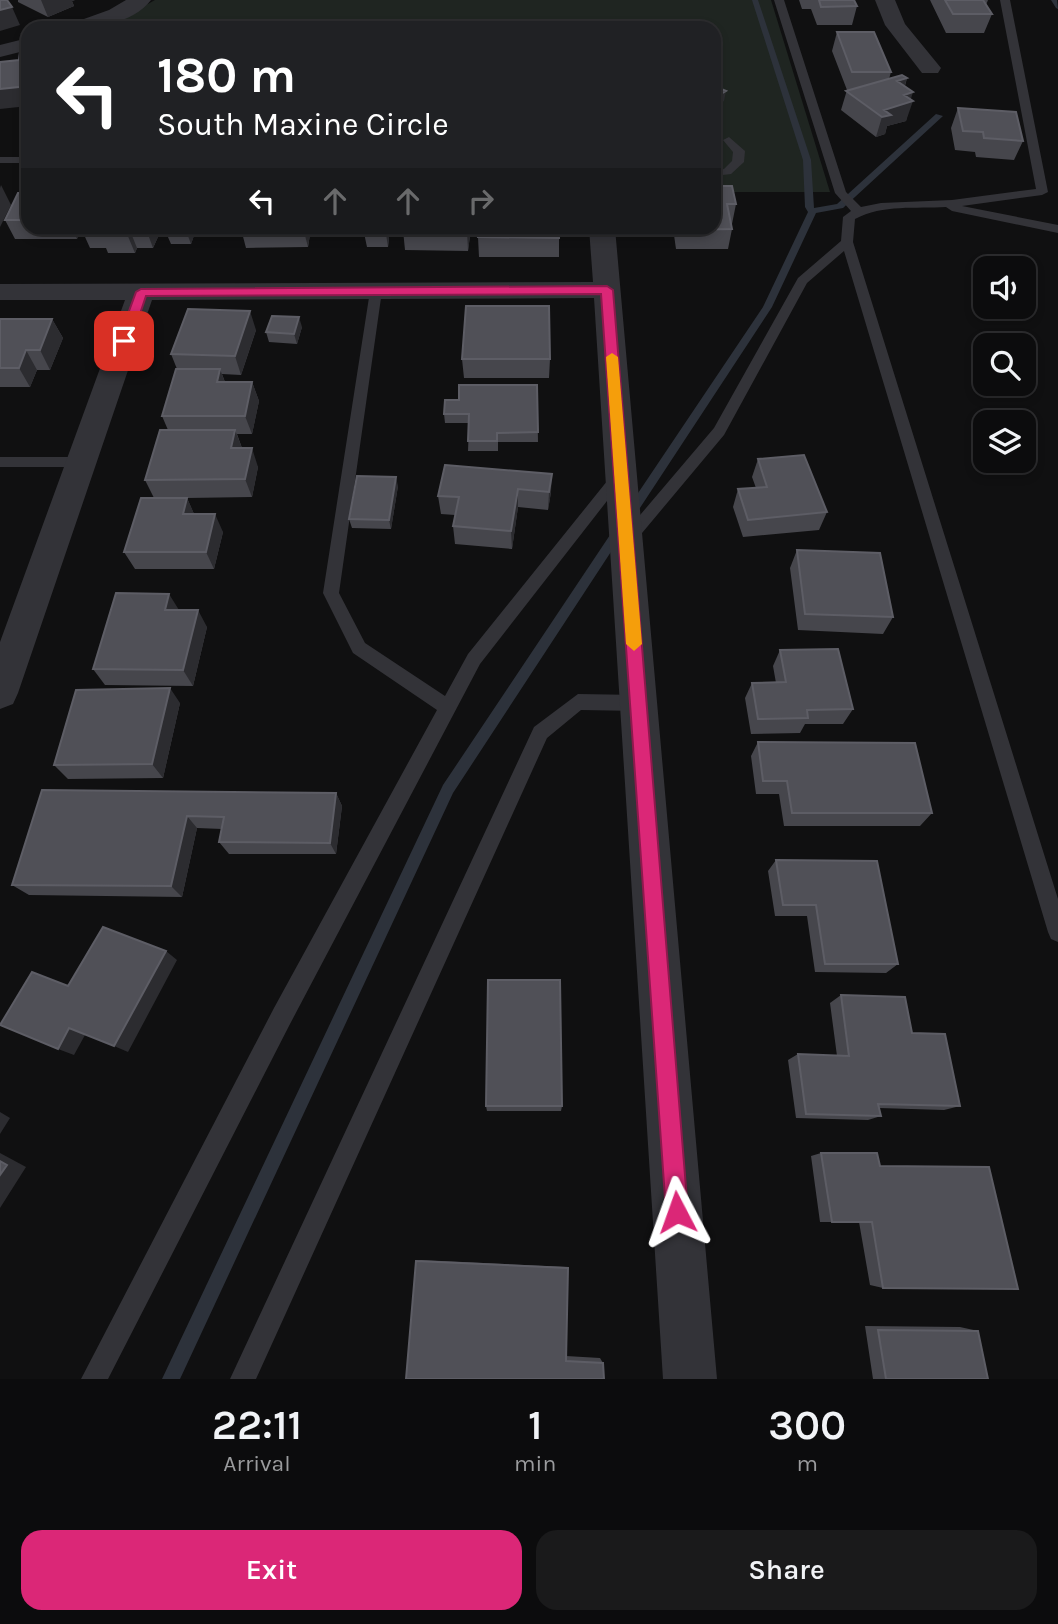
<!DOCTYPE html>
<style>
:root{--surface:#0c0c0d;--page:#1a1a1b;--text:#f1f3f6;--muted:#9a9b9d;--line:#2c2c2e;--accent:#db2777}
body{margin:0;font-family:Karla,sans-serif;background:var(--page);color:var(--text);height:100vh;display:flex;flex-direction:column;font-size:26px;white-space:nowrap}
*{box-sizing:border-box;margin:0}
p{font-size:23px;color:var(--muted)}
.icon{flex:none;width:38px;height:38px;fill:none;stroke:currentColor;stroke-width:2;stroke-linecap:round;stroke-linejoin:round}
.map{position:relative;height:1379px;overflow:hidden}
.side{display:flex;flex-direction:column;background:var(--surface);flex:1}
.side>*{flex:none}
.banner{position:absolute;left:21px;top:21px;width:700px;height:214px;border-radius:21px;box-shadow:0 4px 10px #0003,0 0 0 2px var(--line);background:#202124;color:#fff;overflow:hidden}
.tools{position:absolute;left:973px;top:256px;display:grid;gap:14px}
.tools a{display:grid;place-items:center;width:63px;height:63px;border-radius:14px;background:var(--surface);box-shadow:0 4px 10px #0003,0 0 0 2px var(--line);font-size:35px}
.pin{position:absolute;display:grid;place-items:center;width:60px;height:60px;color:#fff;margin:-30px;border-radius:14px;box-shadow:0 4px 10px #0006}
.me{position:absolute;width:77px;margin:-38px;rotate:356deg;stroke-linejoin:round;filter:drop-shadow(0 0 5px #0008)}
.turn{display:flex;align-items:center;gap:24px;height:147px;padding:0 21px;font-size:32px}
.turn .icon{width:91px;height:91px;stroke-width:2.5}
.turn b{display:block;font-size:49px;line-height:60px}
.lanes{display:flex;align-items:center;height:66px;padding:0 21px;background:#0003;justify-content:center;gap:35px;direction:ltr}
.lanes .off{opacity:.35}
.eta{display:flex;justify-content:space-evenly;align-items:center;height:119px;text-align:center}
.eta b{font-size:42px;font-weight:600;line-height:49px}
.primary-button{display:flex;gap:14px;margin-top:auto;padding:14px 21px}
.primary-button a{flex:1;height:80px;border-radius:21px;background:var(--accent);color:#fff;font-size:28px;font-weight:600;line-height:80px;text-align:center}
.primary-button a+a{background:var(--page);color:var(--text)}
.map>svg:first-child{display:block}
.green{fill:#1f2521}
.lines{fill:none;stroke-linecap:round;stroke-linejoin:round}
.stream{fill:#2d323b;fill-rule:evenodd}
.lane{fill:#333338;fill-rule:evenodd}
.street{fill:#333338;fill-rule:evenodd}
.wall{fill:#46464c}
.shaded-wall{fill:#2c2c30}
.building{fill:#505057;stroke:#5d5d65;stroke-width:2}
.route{fill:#db2777;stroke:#8e194d;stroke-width:2}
.slow{fill:#f59e0b}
</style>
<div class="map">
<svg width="1058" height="1379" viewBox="0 0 1058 1379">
<rect width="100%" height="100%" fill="#101011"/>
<!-- green -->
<path class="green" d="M155,0h616l59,192h-116v-164h-609z"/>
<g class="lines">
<!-- stream -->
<path class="stream" d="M752,0h6l53,160 3,48 23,-4 99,-90 7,2 -100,92 -27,5 -44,94 -138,210 -4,1 -5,-4 1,-3 137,-204 45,-95 -3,-5 -2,-47z
M1051,0h6l1,9 -2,-1z
M618,528l4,1 1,3 -1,3 -169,258 -273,586h-18l281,-594 171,-256z"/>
<!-- lane -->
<path class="lane" d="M774,0h10l62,192 15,15 20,-4 71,-3 84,-11 -36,-189h10l38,192 -6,3 -80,11 96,19v8l-106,-22 -6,-4c-30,2 -63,-3 -91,12l-2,23 205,657v43l-7,-3 -3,-7 -204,-681 -37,32 -83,152 -92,110 -6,2 -8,-6 96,-113 84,-150 43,-37 2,-24 8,-6 -16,-18z
M729,137l16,14 -1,11 -13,12 -17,2v-6l10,-1 8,-8 1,-9 -10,-12z
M0,157h28v6h-28z
M376,287l6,4 -43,302 26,50 80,53 23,-42 148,-184 5,-1 7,5 -148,190 -190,360 -182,355h-27l193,-371 163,-298 -84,-57 -30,-60 47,-302z
M0,457h82l7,5 -7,5h-82z
M578,694l61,1 6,3 3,5 -3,5 -6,3 -58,-1 -34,28 -291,641h-26l304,-652z"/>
<!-- street -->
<path class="street" d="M126,0h25c-18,24 -57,28 -84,28l3,-4 39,-14z
M875,0h20l10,24 36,44 -3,5h-16l-37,-48z
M28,38v12l-28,7v-12z
M589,228h26l102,1151h-54l-69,-1081 -442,2 -134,393 -5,11 -13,5v-67l125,-342h-125v-16l593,-2z"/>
</g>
<!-- wall -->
<path class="wall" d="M18,0h57l-3,1 2,5 -26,11 -30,-15z
M799,0h55l3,6 -5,19h-35l-6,-16h-9z
M930,0h58l-2,5 6,9 -8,19h-38z
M837,32l54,40 -2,7 18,-1 -2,8 6,14 -5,21 -19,5 -2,8 -9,3 -35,-27 6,-20 -15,-39z
M958,108l65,33 -9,19 -38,-3 -1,-5 -20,-2 -4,-22z
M714,186l22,18 -4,20h-1l1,5 -4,20h-52l-3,-21h41z
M28,193v35h134l-9,20h-16l-2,5h-27l-2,-5h-16l-9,-20 -4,11h-62l-10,-19z
M164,228h69l-1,2h-36l-5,14h-20z
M311,228l-3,19 -62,1 -5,-19z
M330,228h60l-2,19h-21l-3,-14h-33z
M471,228l-3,23 -63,-1 -2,-20z
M559,228v29h-80l-1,-20z
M0,319h52l11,19 -13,32h-13l-7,17h-30z
M302,327l-5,17 -28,-2 -3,-10z
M256,330l-15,45 -19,-1 3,8h27l7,19 -7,33h-15l5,14 16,19 -6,30 -65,1 7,16 29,18 -9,37h-79l-11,-17 30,-54 -9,-18 23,-50 -6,-14 15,-47 -6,-15z
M462,359h88l-1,19h-85z
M537,385l1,57h-40v9h-30l1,-28h-24l-1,-9 15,-14z
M758,459l69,53 -8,18 -76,7 -10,-30 5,-18 18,-1 -4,-11z
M445,465l106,27 -3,18 -30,-3 -6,42 -57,-5 -2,-18 2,-11 -14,-1 -3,-18z
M398,486l-7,43 -39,-1 -3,-9z
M797,550l96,67 -10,17 -85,-4 -8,-62z
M179,610l28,17 -14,59 -88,-1 -12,-16z
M780,650l73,59 -10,15h-38l-5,9 -49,1 -6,-36 7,-15h24l-3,-17z
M180,703l-17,75 -95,1 -14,-14z
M758,742l174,71 -12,13h-136l-5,-32h-23l-5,-38z
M42,790l294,3 6,13 -6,48h-107l-10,-12 3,-13 -25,-1 -15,69 -153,-2 -17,-10z
M776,860l122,104 -12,9 -71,-1 -8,-56h-32l-7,-45z
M841,995l71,38 48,73 -16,4 -65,-2 2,8 -13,4 -72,-2 -8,-58 10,-6 39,2 -7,-53z
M486,1106h76l-1,5h-74z
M821,1153h56l6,135 -13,-3 -11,-63h-39l-9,-66z
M421,1260l145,7 2,1 -2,88 34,2 3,5 -197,16 10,-118z
M865,1326l95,1 18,4 10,48h-115z"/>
<!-- shaded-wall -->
<path class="shaded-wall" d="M41,0h34l-3,1 2,5 -26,11z
M12,7l8,18 -20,6v-21z
M907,78l-6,19 -4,-16z
M28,86v20l-28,3v-20z
M726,91l-2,10 -10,6v-9z
M913,92l-3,10 3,-1 -7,20 -19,5 -2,8 -9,3 8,-27 20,-15z
M1,185l10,20 -11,22v-39z
M72,228h10l-5,11z
M129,228l8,20 -2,5 -8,-19z
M146,228h16l-9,20 -7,-19z
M185,228h10l1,2 -5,14z
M303,228h8l-3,19z
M385,228h5l-2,19z
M467,228h4l-3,23 -1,-19z
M250,311l6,19 -15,45 -6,-19z
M299,317l3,10 -5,17 -3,-10z
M52,319l11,19 -13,32 -10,-20z
M26,350l11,20 -7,17 -11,-19z
M220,369l7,19 -10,-6z
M252,382l7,19 -7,33 -7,-18z
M235,430l7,18h-11z
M252,448l6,19 -6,30 -7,-18z
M552,474l-1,18 -3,18 1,-18z
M396,477l2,9 -7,43 -2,-9z
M518,489v18l-6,42 -1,-18z
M187,498l8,18 -12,-2z
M215,514l8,18 -9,37 -8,-17z
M169,594l10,16h-14z
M198,610l9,17 -14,59 -10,-16z
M170,688l10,15 -17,75 -11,-14z
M336,793l6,13 -6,48 -6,-11z
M187,816l10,12 -15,69 -11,-11z
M166,951l11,9 -49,92 -14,-6z
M69,1028l16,7 -11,20 -16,-6z
M0,1112l10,6 -10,16z
M0,1153l26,14 -26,41z"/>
<!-- building -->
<path class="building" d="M0,0h7l5,7 -12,3z
M819,0h35l3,6 -36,1z
M945,0h38l9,14h-39z
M837,32h37l17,40h-39z
M28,51v35l-28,3v-27l19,-2 1,-8z
M902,75l5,3 -10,3 16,11 -9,3 9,6 -29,9 7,5 -9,2 -36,-26z
M714,86l12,5 -12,7z
M958,108l58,4 7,29 -39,-3 -1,-6 -20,-1z
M714,186h18l4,18h-9l5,25 -53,1v-2h35z
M18,193h10v27h-23z
M81,228h65v1l-17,-1 -2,6 -28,-1 3,-5z
M241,228h62l-62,1z
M403,228h64v4l-64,-2z
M479,228h80v10l-81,-1z
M466,306h83l1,53h-88z
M188,309l62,2 -15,45 -64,-2z
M272,316l27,1 -5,17 -28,-2z
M0,319h52l-12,31h-14l-7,18h-19z
M176,369h44l-3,13h35l-7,34h-83z
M459,385h78l1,47 -41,1v8h-29l1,-27h-25l1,-14h14z
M160,430h75l-4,18h21l-7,31 -100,1z
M804,455l23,57 -79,8 -10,-31 29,-2 -9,-28z
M445,465l107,9 -3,18 -31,-3 -7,42 -58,-5 6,-29 -21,-1z
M357,476l39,1 -7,43 -40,-1z
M141,498h46l-4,16h32l-9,38h-82z
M797,550l83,3 13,64 -88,-3z
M116,593l53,1 -4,16h33l-15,60 -90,-1z
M838,649l15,60 -46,1 1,8 -50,1 -6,-36 34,-1 -6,-32z
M170,688l-18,76 -98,1 22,-75z
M758,742l157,1 17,70h-140l-5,-32h-24z
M42,790l294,3 -6,50 -111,-1 5,-25 -37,-1 -16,70 -159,-1z
M776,860l101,1 21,103h-73l-9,-59h-33z
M103,927l63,24 -52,95 -45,-18 -11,21 -58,-24 32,-53 36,14z
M488,980h72l2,126h-76z
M841,995l64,2 7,36 33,1 15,72 -82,-2 3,12 -75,-2 -8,-60 51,2z
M821,1153h56l3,13 109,1 29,122 -135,-1 -11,-66h-40z
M0,1161l7,4 -7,10z
M416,1261l152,7 -2,93 37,2 1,16h-198z
M878,1330l100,1 10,48h-102z"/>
<!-- route -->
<path class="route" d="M607,286l6,4 75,922 -3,7 -8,3 -8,-3 -3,-7 -65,-918 -455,2 -15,45 -7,4 -6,-4 18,-49 5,-3z"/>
<!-- slow -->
<path class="slow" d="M612,353l6,4 24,287 -8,7 -8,-7 -20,-287z"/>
</svg>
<div class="tools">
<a><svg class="icon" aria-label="sound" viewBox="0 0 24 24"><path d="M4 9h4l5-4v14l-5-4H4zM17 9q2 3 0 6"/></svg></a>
<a><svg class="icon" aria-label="search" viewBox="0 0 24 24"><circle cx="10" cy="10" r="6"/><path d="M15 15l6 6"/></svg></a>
<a><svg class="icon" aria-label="layers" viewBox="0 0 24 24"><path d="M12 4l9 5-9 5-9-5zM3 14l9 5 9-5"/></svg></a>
</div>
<div class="pin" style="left:124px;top:341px;background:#d93025"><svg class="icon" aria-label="arrive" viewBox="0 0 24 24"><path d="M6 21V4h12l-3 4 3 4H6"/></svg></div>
<svg class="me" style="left:677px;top:1212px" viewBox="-20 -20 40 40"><path d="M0-17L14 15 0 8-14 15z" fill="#db2777" stroke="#fff" stroke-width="4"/></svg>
<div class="banner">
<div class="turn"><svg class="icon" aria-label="left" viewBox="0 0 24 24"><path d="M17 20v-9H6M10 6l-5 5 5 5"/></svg><div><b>180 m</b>South Maxine Circle</div></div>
<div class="lanes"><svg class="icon" aria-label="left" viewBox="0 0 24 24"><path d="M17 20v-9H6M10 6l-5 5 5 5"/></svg><svg class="icon off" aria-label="ahead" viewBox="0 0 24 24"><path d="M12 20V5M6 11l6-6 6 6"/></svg><svg class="icon off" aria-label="ahead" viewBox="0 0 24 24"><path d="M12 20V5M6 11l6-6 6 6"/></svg><svg class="icon off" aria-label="right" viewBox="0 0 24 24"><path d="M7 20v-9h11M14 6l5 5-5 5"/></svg></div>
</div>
</div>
<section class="side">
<div class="eta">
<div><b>22:11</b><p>Arrival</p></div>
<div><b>1</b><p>min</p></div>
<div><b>300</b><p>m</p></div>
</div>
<div class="primary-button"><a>Exit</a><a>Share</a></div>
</section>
